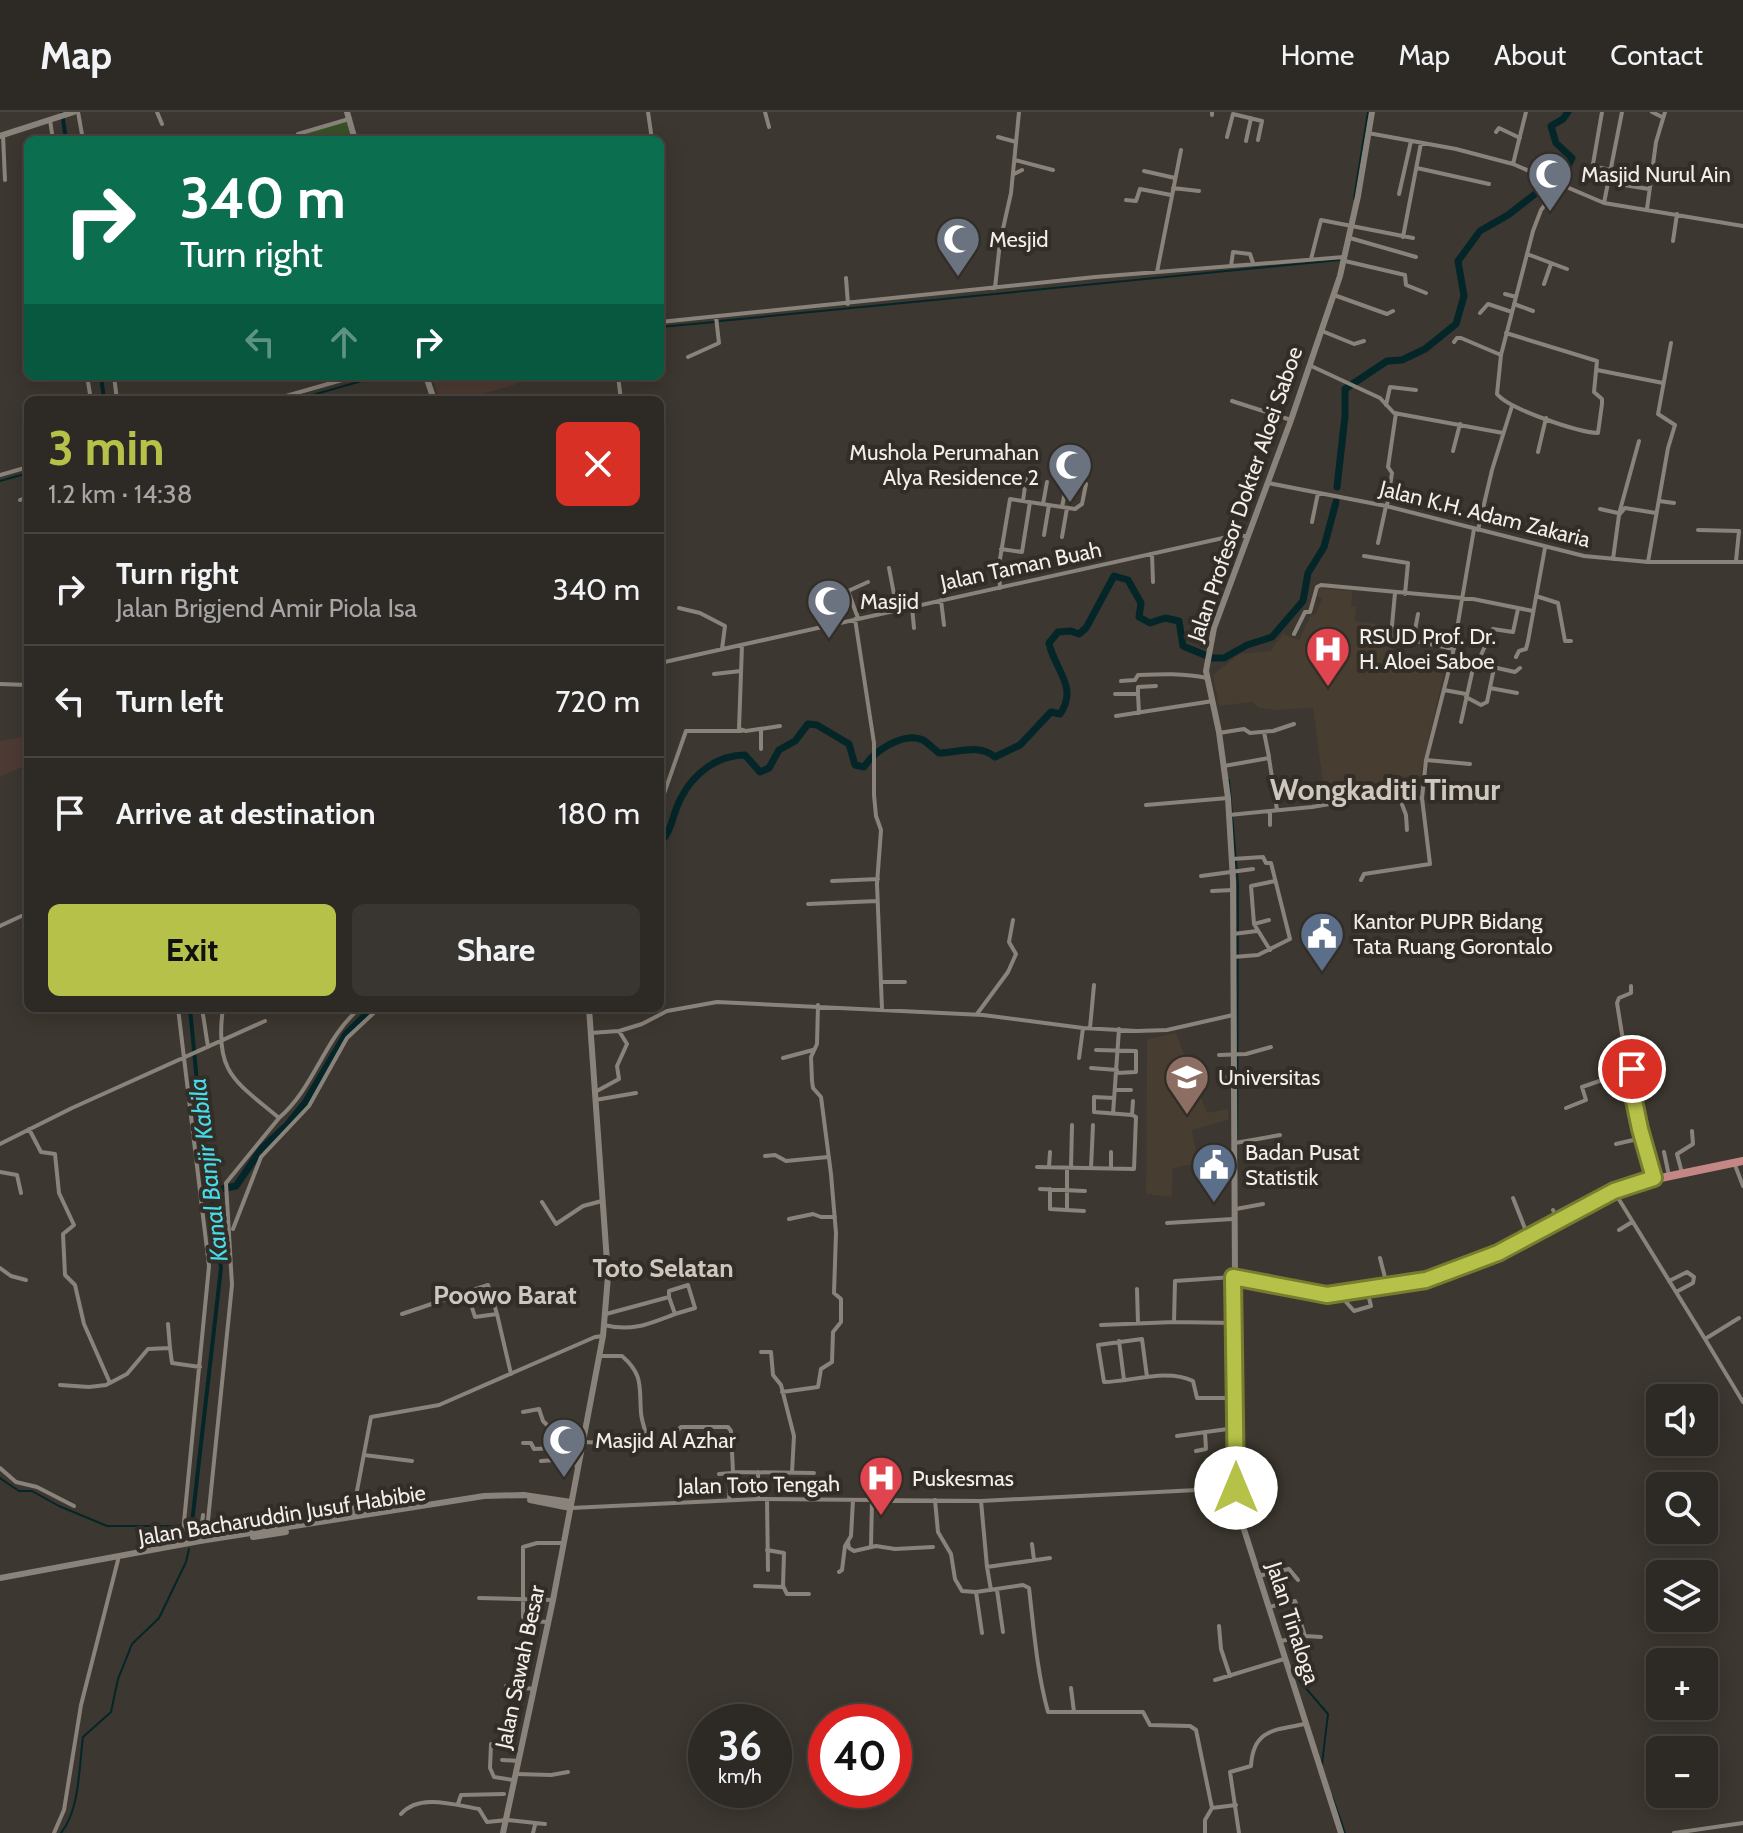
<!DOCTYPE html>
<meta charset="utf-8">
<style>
:root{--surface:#2d2924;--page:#393531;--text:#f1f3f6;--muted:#a7a6a6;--line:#484541;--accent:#b6c149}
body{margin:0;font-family:Cabin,sans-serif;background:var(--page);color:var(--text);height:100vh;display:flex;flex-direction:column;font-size:30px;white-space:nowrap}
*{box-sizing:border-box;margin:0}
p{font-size:26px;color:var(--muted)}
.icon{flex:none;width:44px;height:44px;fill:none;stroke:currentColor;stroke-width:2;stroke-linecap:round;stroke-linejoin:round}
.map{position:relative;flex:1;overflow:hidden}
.details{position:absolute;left:24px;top:284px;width:640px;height:616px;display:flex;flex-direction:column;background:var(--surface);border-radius:12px;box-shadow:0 4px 20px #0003,0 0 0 2px var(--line)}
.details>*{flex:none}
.banner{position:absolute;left:24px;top:24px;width:640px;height:244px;border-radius:12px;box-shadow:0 4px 20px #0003,0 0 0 2px var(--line);background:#0b6e4f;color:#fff;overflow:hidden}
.controls{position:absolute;left:1646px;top:1272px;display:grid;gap:16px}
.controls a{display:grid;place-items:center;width:72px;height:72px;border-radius:12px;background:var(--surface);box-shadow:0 4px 20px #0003,0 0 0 2px var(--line);font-size:40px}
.speed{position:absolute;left:688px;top:1592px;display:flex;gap:16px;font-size:40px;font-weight:700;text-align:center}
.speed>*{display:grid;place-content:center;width:104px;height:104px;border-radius:50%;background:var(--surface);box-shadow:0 4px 20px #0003,0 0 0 2px var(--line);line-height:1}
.speed small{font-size:20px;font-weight:400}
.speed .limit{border:12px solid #d22;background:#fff;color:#111}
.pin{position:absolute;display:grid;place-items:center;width:68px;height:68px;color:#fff;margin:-34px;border:4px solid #fff;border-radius:50%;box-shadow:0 2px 8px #0007}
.me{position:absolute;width:88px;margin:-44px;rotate:0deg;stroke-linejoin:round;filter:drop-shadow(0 0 6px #0008)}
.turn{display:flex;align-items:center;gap:28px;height:168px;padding:0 24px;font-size:36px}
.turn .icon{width:104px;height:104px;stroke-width:2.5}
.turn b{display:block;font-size:56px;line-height:68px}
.lanes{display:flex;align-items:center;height:76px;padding:0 24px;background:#0003;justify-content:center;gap:40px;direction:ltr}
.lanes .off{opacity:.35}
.round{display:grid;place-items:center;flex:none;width:84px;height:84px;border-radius:12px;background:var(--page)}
.headline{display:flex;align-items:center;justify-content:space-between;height:136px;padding:0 24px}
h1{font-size:48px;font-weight:700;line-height:60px;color:var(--accent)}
.button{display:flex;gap:16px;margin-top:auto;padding:16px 24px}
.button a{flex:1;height:92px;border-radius:12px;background:var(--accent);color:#111;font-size:32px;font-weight:700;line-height:92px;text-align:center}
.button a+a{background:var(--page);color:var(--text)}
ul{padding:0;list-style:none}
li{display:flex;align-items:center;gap:24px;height:112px;padding:0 24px;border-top:2px solid var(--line)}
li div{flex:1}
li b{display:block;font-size:30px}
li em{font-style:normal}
header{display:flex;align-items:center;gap:48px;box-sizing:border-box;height:112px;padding:0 40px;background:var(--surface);border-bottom:2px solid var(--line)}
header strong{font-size:38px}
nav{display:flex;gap:44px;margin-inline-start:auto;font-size:28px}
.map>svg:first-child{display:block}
.commercial{fill:#4e3a34}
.industrial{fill:#4d3b32}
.built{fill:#473d31}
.green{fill:#385126}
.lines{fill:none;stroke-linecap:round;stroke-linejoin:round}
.stream{stroke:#042629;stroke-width:2}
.canal{stroke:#042629;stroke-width:4}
.river{stroke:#042629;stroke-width:7}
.minor{stroke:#89837b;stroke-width:4}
.tertiary{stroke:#89837b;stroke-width:6}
.secondary{stroke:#89837b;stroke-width:6}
.primary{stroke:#c38886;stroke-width:8}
.route-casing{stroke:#767d2f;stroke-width:20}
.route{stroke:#b6c149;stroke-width:14}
.labels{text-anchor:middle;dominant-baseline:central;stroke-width:8;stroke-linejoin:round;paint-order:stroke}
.poi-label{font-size:22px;fill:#f2eeea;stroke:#322d26;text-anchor:start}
.street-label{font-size:22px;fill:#f2eeea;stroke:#322d26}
.water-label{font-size:24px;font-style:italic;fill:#46ddeb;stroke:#322d26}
.quarter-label{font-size:26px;font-weight:bold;fill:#cec7bf;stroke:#322d26}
.district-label{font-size:30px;font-weight:bold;fill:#cec7bf;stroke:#322d26}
</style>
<header>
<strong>Map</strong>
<nav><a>Home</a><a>Map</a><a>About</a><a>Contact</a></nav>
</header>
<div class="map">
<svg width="1743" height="1721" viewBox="0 0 1743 1721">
<rect width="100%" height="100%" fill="#3c3730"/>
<!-- commercial -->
<path class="commercial" d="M28,624v28l-28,13v-36z"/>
<!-- industrial -->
<path class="industrial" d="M448,264h66l3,8 -55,16h-22l-7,-20z"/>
<!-- built -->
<path class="built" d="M1320,476l33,3 -2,14 5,2 -1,14 36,5 -1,11 3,2 -3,23 55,6 -27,118 -35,-1 -1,11 -57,4 -12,-92 -37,2 -17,-2 -7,-6 -33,4 -6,-31 26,-21 31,-3 13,-17 16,6 12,-25h4l7,-16 -5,-3z
M1176,921l31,80 21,-4v11l-36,10 6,33 -25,5 -1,29 -26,-3 1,-155z"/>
<!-- green -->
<path class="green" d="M347,9l5,19h-57l-1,-3z"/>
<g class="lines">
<!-- stream -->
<path class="stream" d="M1354,87l14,-87
M720,209l619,-61
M660,215l55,-5
M295,288l84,-24
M0,369l28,-8
M1229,668l9,105 -1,284
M0,1366l19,13h13l27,15 48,20h71l14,-3 -1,17
M1292,1560l36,42 -6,50
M1332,1684l13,37
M61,1721c19,-23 18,-67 22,-96l28,-25 7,-33 14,-35 27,-26 27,-56 3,-13"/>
<!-- canal -->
<path class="canal" d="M62,0l4,28
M101,264l3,24
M190,896l11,117 20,143 -29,255"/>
<!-- river -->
<path class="river" d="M1337,375l8,-71v-27l42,-28 15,-1 23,-11 31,-25 8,-28 -6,-35 22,-30 28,-16 58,-45 6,-12 -16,-15 -5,-17 12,-7 5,-7
M660,731c13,-13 12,-29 21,-45 12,-24 36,-43 64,-43l15,17 9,-4 10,-18 16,-9 13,-17 9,1 32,19 6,21 9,2c10,-16 40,-36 59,-27 5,3 11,9 16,13 19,0 40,-10 56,4l25,-12 31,-33 9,2c19,-27 -6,-45 -11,-71l9,-11 13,-1 8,3 7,-6 28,-52 14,4 13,23 -2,14 11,6 15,-5 14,3 4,25 29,12h12l23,-13 25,-8 31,-36 5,-28 16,-26 12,-45
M211,1079l25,-5 26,-38 25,-23 18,-22 41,-69 27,-26"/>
<!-- minor -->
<path class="minor" d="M78,0l5,28
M157,0l5,12
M648,0l4,28
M765,0l4,15
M1602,0l-9,52 3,3 15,3
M1652,0l10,5
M1233,2l29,7 -4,19
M1212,3v-3
M50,8l3,20
M1496,20l3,-4 21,10
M1368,21l88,16 57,15 91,39 139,23
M3,23l2,45
M998,25l18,5
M1227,25l6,-23
M296,28l2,-6 51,-15
M1246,29l5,-23
M1015,48l38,10
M1513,52l13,-52
M1417,56l72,16
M1144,59l31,7
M1014,62l8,-4
M1624,73l25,4
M1173,76l26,3
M1399,82l12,-53
M1126,88l10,1 4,-12 31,6
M1604,91l18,-91
M1647,97l9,-67 9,-30
M1403,125l18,-94
M1350,126l66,19
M1673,129l4,-27
M1527,142l40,15
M1311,147l10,-39 92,18
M1345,149l60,14 1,10 20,8
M1231,154l2,-14 17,2 3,9
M1157,160l24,-122
M846,166l2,26
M1544,172l7,-20
M995,176l5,-46 11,-49 8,-81
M1505,182l11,3
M1334,183l53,19 6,-3
M1514,192l19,7
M1480,201l8,-9 24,8
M660,210l435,-45 249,-20
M1322,219l32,13 10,-3
M1506,221l91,28 -3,31 8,7v5l-4,29c-21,-1 -89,-24 -101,-39l4,-39 32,-124 8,-21 19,-25
M1454,230l3,-4h4l40,17
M688,245l31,-14 -3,-26
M1309,253l71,33 14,15 109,20
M1597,258l66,13
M87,264l4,24
M114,264l3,24
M618,264l3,24
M272,288l84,-24
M1232,289l59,19
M1386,293l4,-18 26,3
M1453,339l7,-27
M1538,340l8,-34
M0,363l28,-8
M1268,371l118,23 198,50 64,6h95
M20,388l7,-3 -2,-29
M1023,389l3,-22
M1659,389l15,2
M1043,392l4,-22
M1387,394l5,-33 -4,-6 8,-54
M1062,395l5,-25
M1600,397l18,4
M1619,402l20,-73
M1312,410l6,-29
M1474,417l-22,129 63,14 5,-4
M1478,418l14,-60 20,-64
M1698,418l41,1 -3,30
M1044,423l5,-30
M1062,425l5,-29
M1378,431l8,-37
M1001,437l21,3 8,-50
M1152,442l1,28
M1364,444l44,7 -3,31
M1613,447l6,-44 6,-7 31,5
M1648,450l20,-114 7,-23 -17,-11 13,-71
M889,456l8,42
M1000,476l-1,-23 11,-66 65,10 7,-5 4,-20
M1395,481l-4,43 63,13
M1536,484l22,7 7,38h6
M941,488l3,25
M912,495l2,21
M679,496l21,5 25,13 -3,23
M858,506l-10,-27 20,-9
M855,507l19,124v52l2,21 5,14 -4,54 5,125
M1294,522l11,-22h5l7,-25 4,-2 152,14 60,12
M1413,529l5,-27
M742,533l-3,84 7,2 34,-5
M1481,543l12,-26 20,3 5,-23
M1516,545l3,-6 7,-2 2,-8 17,-93
M660,551l572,-127h15
M714,562l27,-3
M1121,569l14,-1 3,-5c23,-1 46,-2 69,3
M0,572l28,1
M1490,576l27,5
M1444,578l22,4
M1115,582h23l1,19
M1138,582v-7l18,-1
M1466,585l15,8 6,-3 7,-34
M1116,604l97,-15
M1461,610l13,-58
M1264,620l5,25
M1219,621l25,-4 6,4 23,-2 21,-7
M761,637v-20
M1426,648l26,-102
M1224,654l45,-8 8,52
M1313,682l9,-1 2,12
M1400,687l6,16 1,15
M660,693l26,-74h55
M1146,693l82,-7
M1270,699v14
M1229,703l83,-8 41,-7 69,-2 4,-38 44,4
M1232,747l31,-2 3,6h5l19,76 -32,16 -25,2
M1201,764l52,-7
M1361,768l3,-6 66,-10 -8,-66
M832,769l46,-2
M1212,779l21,-1
M808,792l69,-3
M1269,808l-15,4 16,26
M1254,812l-3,-38 24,-5
M0,814l28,-13
M1233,822l24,-3
M881,870h24
M1631,874v7l-12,5 -2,5 15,93 22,82
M178,896l31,258 -26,266 -4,13
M202,896l6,39
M223,896c-9,65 12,73 56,110 36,-31 45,-80 81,-110
M977,902l31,-42 8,-18 -7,-12 4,-22
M1090,916l4,-43
M590,921l29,-2 23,-7 25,-13 50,-9 266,13 100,13 54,3 30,-1 66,-15
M1096,938l40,1v21l-19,1
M1219,943l27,-1 25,-7
M783,946l30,-8
M1079,946l4,-30
M1091,956l26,2
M1219,966l14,-2
M1115,978h16
M595,980l24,-13 -2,-13 10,-22 -8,-13
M1114,986l-20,-1v15l38,3
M595,988l41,-7
M1566,996l20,-8 -4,-13 64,-22 -5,-15 -16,-6
M1113,1002l6,-85
M29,1017l12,23 14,2 4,39 15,32 -11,9 2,41 10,10 9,39 26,59
M1235,1031l45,-8
M0,1032l72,-36 193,-87
M1616,1032l26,-6
M1111,1040v16
M1664,1040l5,24
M765,1044l10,-1 11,6 42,-4
M1735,1053l8,21
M1037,1055l97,2 2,-52 -4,-2 1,-14
M1049,1055l1,-15
M1067,1056v42l17,1
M1071,1056l1,-43
M1091,1056l2,-43
M1200,1056l33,-2
M0,1060l17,3 4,18
M1682,1061l-5,-19 16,-10 -1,-13
M1040,1077l45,2
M1050,1077v20l17,1
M1615,1081l90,146 34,-21
M1513,1086l15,38
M542,1090l14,22 27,-18 19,-5
M1236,1097l27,-5
M1553,1098l5,11
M789,1107l24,-5 8,3h14
M1167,1111l66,-4
M233,1117l28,-72 48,-51 38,-68 32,-30
M1619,1118l13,-8
M1380,1146l7,27
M0,1156l11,8 15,4
M1233,1165l-58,4 -1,41 61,1
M1669,1169l18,-9 7,5 -1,6 -17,9
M1137,1177l1,34
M467,1180l21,-7 9,29
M1339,1182l15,17 17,-5 -4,-16
M402,1202l65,-22 8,25 22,-3 14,60
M606,1202l63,-17v-6l19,-6 7,23 -20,6
M168,1212l2,24
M604,1213c29,7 44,-1 71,-11l-6,-17
M1101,1213l73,-3
M1705,1227l38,63
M1119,1229l5,39
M761,1240h10l2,23 8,10 13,51 -2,36
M599,1244h23c22,19 17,31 19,57 1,11 6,21 8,32
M1147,1265l-5,-38 -44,6 6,37c27,0 62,-14 89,-1l4,17h38
M60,1273l29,2 17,-2 21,-11 21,-25 22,-1 2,15 28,4
M782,1280l36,-5 3,-18 11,-7 1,-30 8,-10v-23l-7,-6 2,-60 -5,-59 -10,-77 -8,-9 -1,-7 -1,-24 6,-13 1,-39
M523,1300l16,-3 4,12 11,11 2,28 8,4 15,1
M1177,1324l58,-8
M584,1330l77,4 20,-19h47l3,4 2,41
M523,1331h8l3,6 21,-1
M1196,1339l10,-2 -1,-17
M364,1343l48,6
M541,1349l15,-1
M0,1356l16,14 21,5 37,19
M719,1362l12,-1
M729,1387l2,-26 2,-1 81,1
M758,1387v-27
M767,1387l1,71
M935,1388l3,32 13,22 4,25 7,12 14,1 47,-7 6,3c5,43 8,84 19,124h95l7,13 40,1 6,4 16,78 -7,12v13
M981,1389l6,66 63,-9
M571,1396l187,-9 223,2 255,-13
M352,1405l19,-100 68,-12 156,-68 8,-1
M200,1428l3,-25
M206,1428l26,-255 -6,-102 53,-65
M848,1430l1,6 5,3 22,-5 19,3 38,-2
M1032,1432l2,16
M871,1434l1,-46
M767,1438l17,3 -1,33 4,8h22
M987,1455l4,23
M839,1460l3,-2 3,-24 6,-10 2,-36
M1258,1464l31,-7 9,11
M755,1474l28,1
M997,1478l6,42
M976,1480l6,41
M479,1486l74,2
M1269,1495l26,-6 4,10
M1300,1508l5,16
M548,1510l-18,-1 -7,-4v-70l14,-4h25
M1219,1514l2,23 9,27
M1281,1529l24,-5 16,1
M1215,1568l69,-21
M506,1574l28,3
M1071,1576l3,24
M491,1632l-1,24 4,9 19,3
M502,1648l17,1
M516,1662l35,1 17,-3
M458,1692l3,-9 43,-1
M1212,1696l24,-3
M401,1702c18,-21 54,-9 78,-5l8,13 20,-2 38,4
M54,1721l10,-23 17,-105 37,-145
M533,1721l2,-8
M1239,1721l-9,-61 21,-6c2,-37 24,-36 54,-42
M1674,1721l69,-10"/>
<!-- tertiary -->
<path class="tertiary" d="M1341,1721l-100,-313 -5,-32 -3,-608 -5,-82 -9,-66 -13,-61 8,-43 77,-208 49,-144 18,-80 14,-84"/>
<!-- secondary -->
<path class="secondary" d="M347,0l8,28
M0,24l74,-24
M426,264l8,24
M530,1388l40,8
M253,1425l33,-5
M0,1466l200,-37 284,-45 40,-1 47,7
M503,1721l50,-233 50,-264 5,-60 -19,-268"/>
<!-- primary -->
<path class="primary" d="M1233,1165l94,18 99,-15 72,-27 134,-69 111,-23"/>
</g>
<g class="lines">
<!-- route casing -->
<g class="route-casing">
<path id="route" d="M1236,1376l-3,-211 94,18 99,-15 72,-27 116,-62 40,-13 -14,-49 -12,-57 4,-3"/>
</g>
<!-- route -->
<use href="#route" class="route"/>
</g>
<!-- icons -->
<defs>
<g id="mosque-pin" transform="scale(2.3)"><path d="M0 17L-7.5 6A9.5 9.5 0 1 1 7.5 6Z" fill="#6b7280" stroke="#322d26"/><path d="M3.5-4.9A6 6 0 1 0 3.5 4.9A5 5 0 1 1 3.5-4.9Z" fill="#fff"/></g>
<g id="hospital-pin" transform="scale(2.3)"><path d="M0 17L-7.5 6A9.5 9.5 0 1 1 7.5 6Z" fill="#e0444e" stroke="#322d26"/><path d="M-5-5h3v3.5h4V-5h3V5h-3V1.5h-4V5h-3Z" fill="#fff"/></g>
<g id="civic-pin" transform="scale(2.3)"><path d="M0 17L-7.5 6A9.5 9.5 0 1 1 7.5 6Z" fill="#5c6f8a" stroke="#322d26"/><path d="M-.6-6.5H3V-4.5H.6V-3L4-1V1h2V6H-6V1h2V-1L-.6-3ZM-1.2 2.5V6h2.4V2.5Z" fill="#fff"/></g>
<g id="university-pin" transform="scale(2.3)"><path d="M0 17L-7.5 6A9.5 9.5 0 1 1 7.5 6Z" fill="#8d6e63" stroke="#322d26"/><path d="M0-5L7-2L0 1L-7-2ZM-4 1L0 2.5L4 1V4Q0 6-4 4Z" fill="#fff"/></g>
</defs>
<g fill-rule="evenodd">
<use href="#mosque-pin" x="1550" y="62"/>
<use href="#mosque-pin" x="958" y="127"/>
<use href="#mosque-pin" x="1070" y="353"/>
<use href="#mosque-pin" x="829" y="489"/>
<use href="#hospital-pin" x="1328" y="537"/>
<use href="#civic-pin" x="1322" y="822"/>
<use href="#university-pin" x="1187" y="965"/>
<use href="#civic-pin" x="1214" y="1053"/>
<use href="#mosque-pin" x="564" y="1328"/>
<use href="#hospital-pin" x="881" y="1366"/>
</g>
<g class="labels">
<!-- poi labels -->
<g class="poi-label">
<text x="1581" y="62">Masjid Nurul Ain</text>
<text x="989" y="127">Mesjid</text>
<text x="1039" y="340" text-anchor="end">Mushola Perumahan<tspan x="1039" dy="25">Alya Residence 2</tspan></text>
<text x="860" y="489">Masjid</text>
<text x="1359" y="524">RSUD Prof. Dr.<tspan x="1359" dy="25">H. Aloei Saboe</tspan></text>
<text x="1353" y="809">Kantor PUPR Bidang<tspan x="1353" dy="25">Tata Ruang Gorontalo</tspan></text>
<text x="1218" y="965">Universitas</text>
<text x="1245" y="1040">Badan Pusat<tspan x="1245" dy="25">Statistik</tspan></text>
<text x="595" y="1328">Masjid Al Azhar</text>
<text x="912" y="1366">Puskesmas</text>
</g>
<!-- street labels -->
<g class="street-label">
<text transform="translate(1245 382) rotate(-71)">Jalan Profesor Dokter Aloei Saboe</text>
<text transform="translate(1485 402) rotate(14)">Jalan K.H. Adam Zakaria</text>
<text transform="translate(1021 454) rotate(-12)">Jalan Taman Buah</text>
<text transform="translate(759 1373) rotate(-1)">Jalan Toto Tengah</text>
<text transform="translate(282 1403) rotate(-9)">Jalan Bacharuddin Jusuf Habibie</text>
<text transform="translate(1293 1511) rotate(72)">Jalan Tinaloga</text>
<text transform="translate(520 1555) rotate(-78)">Jalan Sawah Besar</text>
</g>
<!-- water labels -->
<g class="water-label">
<text transform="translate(208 1058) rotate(-97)">Kanal Banjir Kabila</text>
</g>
<!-- quarter labels -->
<g class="quarter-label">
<text x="663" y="1156">Toto Selatan</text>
<text x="505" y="1183">Poowo Barat</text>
</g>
<!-- district labels -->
<g class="district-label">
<text x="1385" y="677">Wongkaditi Timur</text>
</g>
</g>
</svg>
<div class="controls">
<a><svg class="icon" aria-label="sound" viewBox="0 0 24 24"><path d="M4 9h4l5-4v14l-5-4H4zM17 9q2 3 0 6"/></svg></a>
<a><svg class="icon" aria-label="search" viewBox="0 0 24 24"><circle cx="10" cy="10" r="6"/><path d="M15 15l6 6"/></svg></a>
<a><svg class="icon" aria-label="layers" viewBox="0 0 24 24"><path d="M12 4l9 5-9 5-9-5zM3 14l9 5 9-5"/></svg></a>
<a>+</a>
<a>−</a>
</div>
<div class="speed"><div>36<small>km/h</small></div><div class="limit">40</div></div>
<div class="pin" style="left:1632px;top:957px;background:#d93025"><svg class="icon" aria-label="arrive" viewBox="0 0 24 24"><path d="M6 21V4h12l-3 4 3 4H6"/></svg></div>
<svg class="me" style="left:1236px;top:1376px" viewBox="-20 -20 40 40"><circle r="19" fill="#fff"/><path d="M0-13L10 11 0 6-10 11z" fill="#b6c149"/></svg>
<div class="banner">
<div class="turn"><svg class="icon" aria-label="right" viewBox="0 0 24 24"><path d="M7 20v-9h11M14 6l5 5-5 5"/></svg><div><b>340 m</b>Turn right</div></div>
<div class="lanes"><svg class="icon off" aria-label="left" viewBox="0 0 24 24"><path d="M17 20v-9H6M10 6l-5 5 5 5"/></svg><svg class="icon off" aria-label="ahead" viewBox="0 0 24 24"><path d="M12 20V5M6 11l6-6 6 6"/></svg><svg class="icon" aria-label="right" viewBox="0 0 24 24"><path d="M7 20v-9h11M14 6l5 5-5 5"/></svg></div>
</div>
<section class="details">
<div class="headline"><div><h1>3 min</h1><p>1.2 km · 14:38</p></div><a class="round" style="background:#d93025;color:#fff"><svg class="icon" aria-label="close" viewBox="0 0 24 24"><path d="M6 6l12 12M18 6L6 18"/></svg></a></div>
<ul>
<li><svg class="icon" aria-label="right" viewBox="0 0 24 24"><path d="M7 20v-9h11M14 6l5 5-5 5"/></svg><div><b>Turn right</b><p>Jalan Brigjend Amir Piola Isa</p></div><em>340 m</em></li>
<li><svg class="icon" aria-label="left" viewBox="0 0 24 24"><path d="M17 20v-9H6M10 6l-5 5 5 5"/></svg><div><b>Turn left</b></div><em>720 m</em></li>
<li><svg class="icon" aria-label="arrive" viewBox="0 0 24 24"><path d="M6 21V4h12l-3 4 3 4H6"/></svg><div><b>Arrive at destination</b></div><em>180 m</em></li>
</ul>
<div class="button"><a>Exit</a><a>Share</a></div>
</section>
</div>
